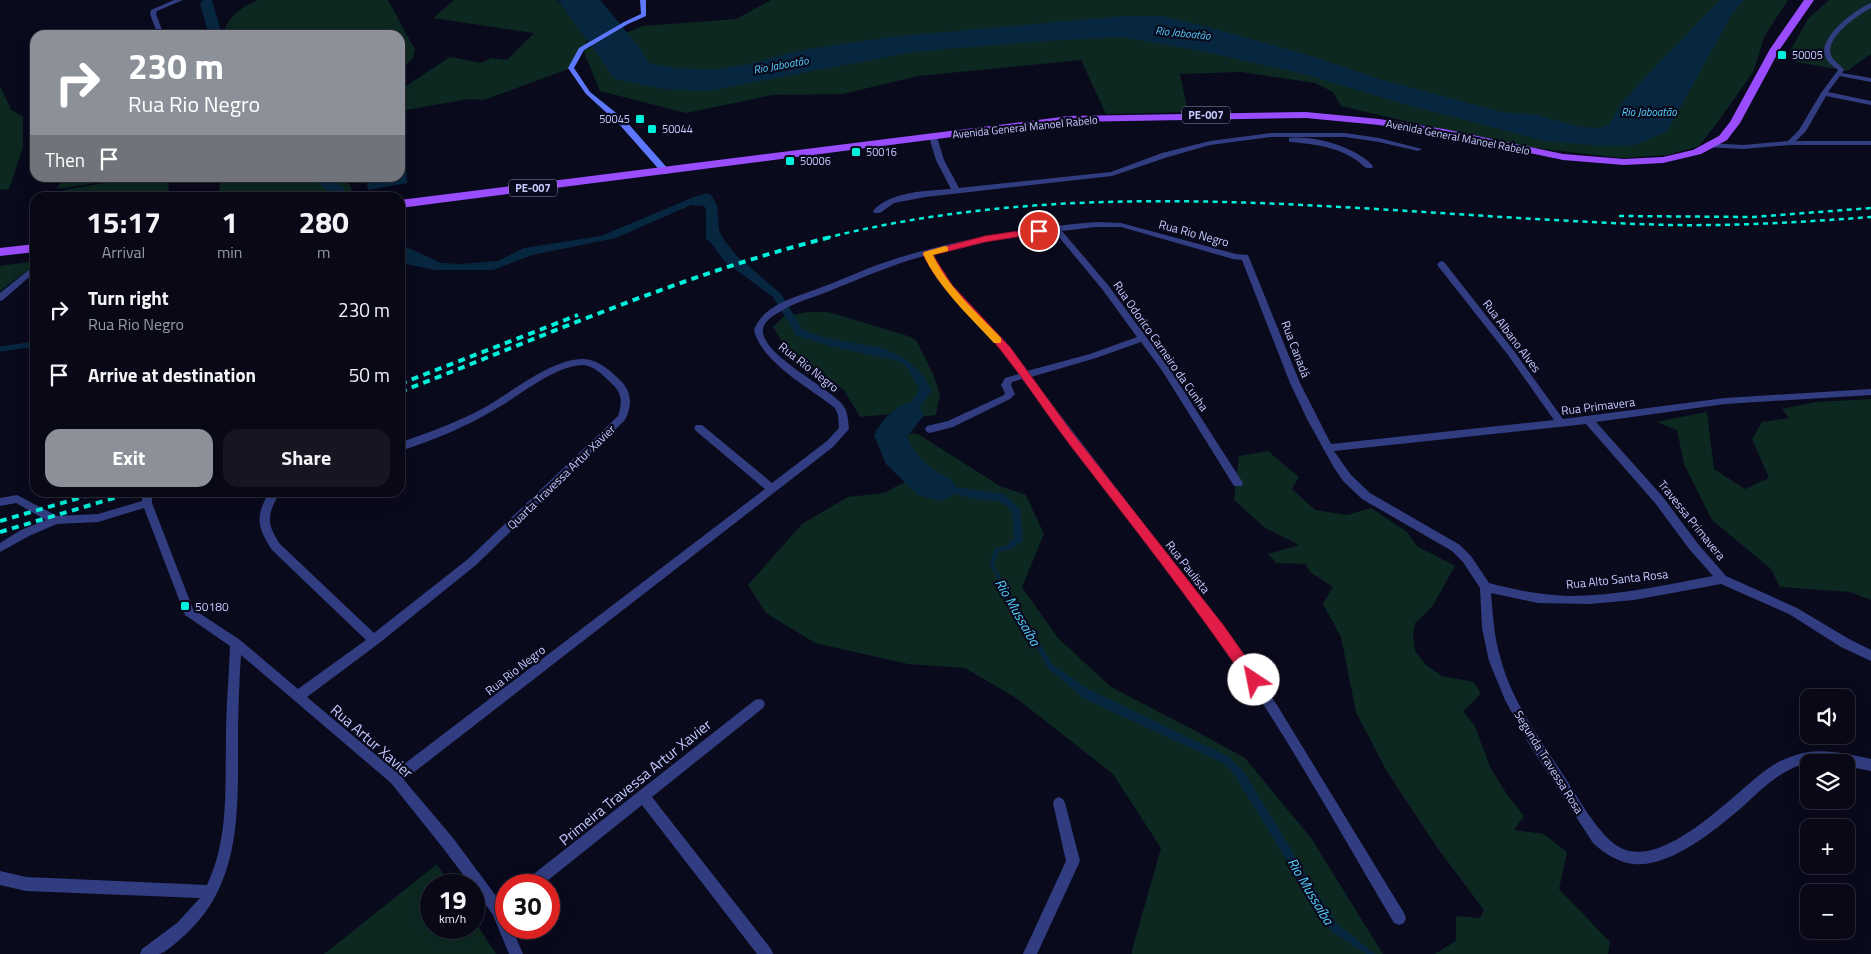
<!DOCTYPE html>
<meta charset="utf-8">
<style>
:root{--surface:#080816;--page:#161623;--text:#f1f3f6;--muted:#989aa1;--line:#292935;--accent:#8c9099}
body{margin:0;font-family:"Titillium Web",sans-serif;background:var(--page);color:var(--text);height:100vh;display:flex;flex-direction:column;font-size:19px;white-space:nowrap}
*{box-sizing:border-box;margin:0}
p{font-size:16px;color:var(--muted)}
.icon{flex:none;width:28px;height:28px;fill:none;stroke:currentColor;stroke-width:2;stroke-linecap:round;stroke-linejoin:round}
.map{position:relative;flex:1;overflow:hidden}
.drawer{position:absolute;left:30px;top:192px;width:375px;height:305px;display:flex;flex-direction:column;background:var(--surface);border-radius:15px;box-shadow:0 5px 20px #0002,0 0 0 1px var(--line)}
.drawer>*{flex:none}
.banner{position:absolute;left:30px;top:30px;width:375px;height:152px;border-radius:15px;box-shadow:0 5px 20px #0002,0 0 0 1px var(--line);background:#8c9099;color:#fff;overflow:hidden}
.tools{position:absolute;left:1800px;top:689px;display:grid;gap:10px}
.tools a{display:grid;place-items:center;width:55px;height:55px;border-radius:10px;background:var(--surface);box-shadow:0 5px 20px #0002,0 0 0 1px var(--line);font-size:25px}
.speed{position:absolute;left:420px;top:874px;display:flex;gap:10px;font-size:25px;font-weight:700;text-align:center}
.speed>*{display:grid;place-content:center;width:65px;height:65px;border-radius:50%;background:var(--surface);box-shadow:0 5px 20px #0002,0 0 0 1px var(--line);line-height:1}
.speed small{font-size:12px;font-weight:400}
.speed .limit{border:8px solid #d22;background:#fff;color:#111}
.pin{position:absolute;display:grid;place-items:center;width:42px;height:42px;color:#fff;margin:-21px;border:2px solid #fff;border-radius:50%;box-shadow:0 1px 5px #0007}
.me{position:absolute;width:55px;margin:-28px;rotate:326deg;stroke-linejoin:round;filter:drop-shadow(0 0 4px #0008)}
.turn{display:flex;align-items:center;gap:18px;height:105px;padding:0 15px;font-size:22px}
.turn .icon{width:65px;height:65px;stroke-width:2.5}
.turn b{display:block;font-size:35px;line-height:42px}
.then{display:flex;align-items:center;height:48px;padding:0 15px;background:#0003;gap:10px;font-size:19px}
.eta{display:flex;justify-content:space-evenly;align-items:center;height:85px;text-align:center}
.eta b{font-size:30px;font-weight:700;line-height:35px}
.action{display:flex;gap:10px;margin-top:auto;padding:10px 15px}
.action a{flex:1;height:58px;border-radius:15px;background:var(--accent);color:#fff;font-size:20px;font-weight:700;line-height:58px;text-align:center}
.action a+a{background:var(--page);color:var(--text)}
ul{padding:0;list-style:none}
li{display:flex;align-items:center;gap:15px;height:65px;padding:0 15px}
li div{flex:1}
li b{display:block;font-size:19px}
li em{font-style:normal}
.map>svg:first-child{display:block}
.green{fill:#0c2821}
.water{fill:#07263f}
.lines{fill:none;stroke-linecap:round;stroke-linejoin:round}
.stream{stroke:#07263f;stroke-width:5}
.river{fill:#07263f;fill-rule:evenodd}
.street{fill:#313d80;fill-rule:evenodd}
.secondary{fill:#5d78ff;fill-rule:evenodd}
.primary{fill:#9a4dff;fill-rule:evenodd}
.rail-far1{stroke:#00f1db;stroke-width:2.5;stroke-dasharray:5 4.5;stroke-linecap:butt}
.rail{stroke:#00f1db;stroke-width:4;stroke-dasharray:7 5.5;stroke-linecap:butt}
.route{fill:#e11d48;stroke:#92132f}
.slow{fill:#f59e0b}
.poi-dot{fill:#00f1db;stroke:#0a0a1d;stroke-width:2}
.labels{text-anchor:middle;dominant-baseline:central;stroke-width:4.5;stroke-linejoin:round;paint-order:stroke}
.far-water-label{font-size:11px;font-style:italic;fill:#54d1ff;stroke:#0a0a1d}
.far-poi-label{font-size:11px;fill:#c6caff;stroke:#0a0a1d;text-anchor:start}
.shield{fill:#0a0a1d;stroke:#8e90bb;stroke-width:1}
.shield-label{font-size:11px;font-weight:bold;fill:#c6caff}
.far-street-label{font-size:11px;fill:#c6caff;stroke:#0a0a1d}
.street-label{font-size:12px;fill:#c6caff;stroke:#0a0a1d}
.poi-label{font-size:12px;fill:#c6caff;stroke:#0a0a1d;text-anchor:start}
.water-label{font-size:14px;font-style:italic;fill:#54d1ff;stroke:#0a0a1d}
.near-street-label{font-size:15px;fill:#c6caff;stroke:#0a0a1d}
</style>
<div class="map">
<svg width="1871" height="954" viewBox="0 0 1871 954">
<rect width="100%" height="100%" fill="#0a0a1d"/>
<!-- green -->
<path class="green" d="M258,0h130l27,50 -2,8 -13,13v-36h-173l-2,-7c7,-15 19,-22 33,-28z
M454,0h103l28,33 2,12 -16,23 -87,32 -16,-1 -67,12 -1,-21 50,-33 32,6 9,-5 16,2 27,-27 -101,-15z
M771,0h1017l-23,35 -12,37 -33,47 -21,27 -32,9 -47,3 -100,-12 -107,-23 -72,-17 -8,-14 -18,-9 -74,-11 -61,2 8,38 -82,2 -25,-54 -163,16 -75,18 -71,1 -86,18 -86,-22 -17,-41 60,-24 93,-7z
M1829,0h42v54l-24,17 -51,-9 -6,-11 18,-32z
M0,86l11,24 12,6v31l-14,42 -9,1z
M63,178h66l-72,11z
M133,178h35l1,19h-106l2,-7z
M220,178h118l12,7 4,12 -135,1z
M35,261v4l-35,26v-25z
M807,312h21l77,23 11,5 17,34 7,20 -4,21 -17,2 -29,-3 -30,3 -16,-27 -60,-45 -11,-18 10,-10z
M1871,399v201l-21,-8 -70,-5 -9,-18 -59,-49 -28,-56 -7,-34 -21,-8 51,-10 7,57 31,20 24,-11 -17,-39 10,-17 27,-4 -7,-9 33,-7z
M875,430l43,4 82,52 26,9 18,39 -22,53 36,51 53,49 79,41 55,30 66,80 72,116h-251v-4l29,-102 -48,-74 -97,-76 -51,-30 -57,-4 -93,-21 -49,-30 -18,-28 54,-61 46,-27 36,-4 26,-14z
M1268,451l31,26 -7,12 23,21 32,5 24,-7 36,24 10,14 38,20 -23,41 -17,16 -2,11 2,17 11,14 16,11 32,6 7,12 -18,17 12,15 15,41 18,29 16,20 -10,14 30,4 23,18 -8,37 51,53 -2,12h-173l21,-13v-25l24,2 4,-8 -48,-64 -50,-76 -30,-58 -15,-75 -18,-33 10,-17 -23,-15 -4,-8 -30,-1 -8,-9 31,-9 -34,-17 -31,-28 5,-44z
M437,864l13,21h-19v43h43v-8l22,34h-172z"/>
<!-- water -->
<path class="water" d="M203,0h9l10,35h-13l-9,-31z
M558,0h42l40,48 9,15 25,5 38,2 33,-5 57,-15 88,-13 235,-21h37l46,11 100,28 68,23 125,34 36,3 43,12 20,1 9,-3 10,-18 17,-20 84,-87h24l-11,12 -66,119 -32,14 -35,1 -55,-5 -141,-37 -96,-29 -107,-24 -80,-14 -92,5 -116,10 -205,39 -45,-2 -48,-10z
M404,142l3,41 -39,7 -2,-12h34v-35z
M311,178c19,-1 29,1 37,19h-23l1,-8z
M707,193l5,3 5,10 2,24 5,10 12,15 45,39 22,36 24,8 55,10 20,9 19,16 11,17 -15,21 -17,18 7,22 21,29 5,4 71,10 16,15 3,32 -13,9 -11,1 -5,15 58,98 36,25 141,68 15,15 92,151 39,31h-9l-36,-24 -95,-154 -10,-12 -140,-65 -37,-31 -58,-103 5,-17 11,-2 8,-8 -2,-28 -13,-9 -19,-1 -52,-12 -31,-35 -9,-16 -1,-8 18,-19 15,-21 -15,-24 -7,-4 -68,-15 -33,-10 -24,-39 -49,-36 -12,-17 -6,-5v-30l-2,-3 -13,-1 -75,33 -84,17 -39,15h-58l-29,-6 -6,-4v-16l41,19 21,1 36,-3 26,-13 77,-12 93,-39z"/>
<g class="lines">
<!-- stream -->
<path class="stream" d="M0,349l35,-5"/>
<!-- river -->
<path class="river" d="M908,403l11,4 5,8 -17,22c7,17 26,36 44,42l5,9 -5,9 -12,4 -21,-6 -32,-31 -12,-29c8,-14 18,-27 34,-32z"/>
<!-- street -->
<path class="street" d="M174,0h9l-26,11 -1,3 8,21h-6l-8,-21 1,-4z
M1871,3v5c-13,7 -46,29 -40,47 2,6 10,10 13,15l-2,3 29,5v4l-31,-6 -12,16 43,9v4l-45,-9 -20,35 -10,10h75v4h-81l-47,4 -38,-2v-4h3l35,2 45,-4 11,-11 22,-37 17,-23c-5,-4 -11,-8 -13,-14 -7,-19 31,-47 46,-53z
M1271,133h74l34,5 43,11 -4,2 -39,-9 -34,-5h-74l-61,8 -42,12 -56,19 -187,21 -31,6 -14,10h-6l-1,-2c17,-20 54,-20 78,-22l-15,-29 -7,-23 4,-2 4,2 7,23 15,28 152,-16 51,-19 48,-12z
M1289,138c25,-3 67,9 84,28l-1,2h-6c-21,-20 -46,-23 -74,-26h-3z
M1096,222l25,1 115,31 12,1 52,128 31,61 223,-24 -46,-65 -70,-89 -1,-2 4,-3 3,1 70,89 49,68 162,-21 146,-9v6l-146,9 -129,18 67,75 35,47 28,32 71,32 52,31 22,11v11l-30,-14 -52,-33 -68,-30 -87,16 -44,4 -52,-1 -47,-10c2,23 3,45 10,67 11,41 38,78 61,113 15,22 35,61 57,74 44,25 115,-54 147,-77 9,-7 20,-12 30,-15 25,-8 51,-1 75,4v12l-25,-5v-4c-19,0 -38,-2 -55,7 -20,9 -35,26 -51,40 -26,22 -71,59 -107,55 -16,-2 -29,-11 -40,-21l-64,-99 -24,-44 -16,-39 -7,-33 -2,-40 -17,-26 -11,-11 -90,-52 -19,-18 -10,-15 -26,-47 -17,-36 -48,-123 -9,-1 -112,-32h-25l-34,4 46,54 61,83 74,115 -1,3h-8l-71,-114 -22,-30 -45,16 -65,19 192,250 54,78 127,208 2,5 -2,5 -5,2 -5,-2c-58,-98 -113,-198 -179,-290 -63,-86 -130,-168 -193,-254l-10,3 -1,3 4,9 -5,5 -57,28 -23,6 -3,-1 -2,-3 2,-3 21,-5 56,-26 1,-2 -4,-8 4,-7 14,-4 -16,-22 -66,-73 -13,-23c-33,9 -65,23 -97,36 -16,6 -34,11 -49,21 -6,3 -14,9 -15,16 -4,24 65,58 79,75 6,7 6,16 7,25l-16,18 -429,333 49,58 46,62 7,-4v32h6l11,26h-14l-16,-39 -19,-27v-3h-3l-28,-37 -52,-65 -150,-128c-2,29 -3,58 -3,88 0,66 3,138 -49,188 -6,6 -22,21 -30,23 -5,0 -13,0 -19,0l2,-5 35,-26 23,-25 -174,-7 -26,-6v-14l26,6 181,8c22,-46 18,-98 19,-147 0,-31 3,-61 4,-92l-45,-31 -41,-107 -46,14 -41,2 -28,12 -29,16v-9l21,-13 25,-10 -30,-17 -16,3v-8l17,-3 40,21 41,-2 44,-13v-9h10v11l41,106 47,31 58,49 68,-49 -94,-90c-15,-23 -17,-33 -3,-58h11c-12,22 -15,30 0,52l94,89 94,-74 150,-143c5,-14 4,-24 -8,-34 -7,-7 -17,-17 -28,-17 -30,2 -62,31 -88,45 -29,17 -62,31 -94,41v-8c26,-10 53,-19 78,-32 30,-15 71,-52 105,-52 15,0 29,13 39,23 10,11 10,25 3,38l-149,145 -98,79 -71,53 88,74 370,-282 -69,-58 -2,-3 2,-3h6l70,58 55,-42 12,-13 -1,-13 -3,-7c-25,-20 -74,-46 -81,-78 10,-27 44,-33 68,-43 22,-8 42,-18 64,-25 68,-23 139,-34 210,-40zM1054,231l48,58 35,48 -47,17 -63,17c-30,-40 -71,-73 -96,-117l63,-14zM1586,424l69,79 35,47 23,26c-48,9 -96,20 -145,20 -27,-1 -53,-6 -79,-13l-18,-27 -11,-11 -90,-52 -19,-18 -17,-24z
M35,265v7l-32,28 -3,1v-8z
M759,699l4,1 2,4 -2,4 -111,89 119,152 2,5h-16l-115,-149 -100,80h-18l2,-5 229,-180z
M1059,797l4,2 2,4 15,58 -43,93h-14l43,-93 -13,-58 2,-4z"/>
<!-- secondary -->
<path class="secondary" d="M640,0h6v16l-18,8 -44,26 -10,18 16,24 35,28 44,50 1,2 -4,2h-3l-44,-50 -33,-30 -18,-26 11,-20 45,-26 17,-8z"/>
<!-- primary -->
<path class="primary" d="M1804,0h10l-34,49 -40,74 -13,17 -26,14 -38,9 -39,2 -61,-5 -119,-25 -65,-10 -73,-7 -237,4 -669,86v-8l669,-84 237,-4 73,7 65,10 119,25 61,5 39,-2 30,-7 26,-14 11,-14 40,-73z
M35,244v8l-35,4v-8z"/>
<!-- rail-far1 -->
<path class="rail-far1" d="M1619,216l134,1 118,-9
M826,238c277,-70 563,-20 845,-13 67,1 133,-3 200,-8"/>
<!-- rail -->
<path class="rail" d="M400,384l178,-69
M400,392c142,-55 283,-118 431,-155
M0,521l100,-29
M0,532l134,-40"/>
</g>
<!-- route -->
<path class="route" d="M1039,228l4,3 -1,2 -57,9 -52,13 19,30 58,62 61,84 153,195 35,50 2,4 -2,5 -5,1 -5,-1c-56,-82 -118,-161 -179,-240 -23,-30 -43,-62 -67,-92 -26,-34 -62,-60 -80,-99l1,-2 61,-16z"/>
<!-- slow -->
<path class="slow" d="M945,246l3,1v4l-15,4c15,32 44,58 68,83v5h-7c-26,-28 -55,-55 -71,-89l1,-2z"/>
<!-- markers -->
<g class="poi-dot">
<rect x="1777" y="50" width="10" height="10" rx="2.5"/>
<rect x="635" y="114" width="10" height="10" rx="2.5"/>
<rect x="647" y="124" width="10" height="10" rx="2.5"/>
<rect x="851" y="147" width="10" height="10" rx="2.5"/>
<rect x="785" y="156" width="10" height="10" rx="2.5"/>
<rect x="180" y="601" width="10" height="10" rx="2.5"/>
</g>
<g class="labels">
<!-- far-water labels -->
<g class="far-water-label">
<text transform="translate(1183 33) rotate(6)">Rio Jaboatão</text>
<text transform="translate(781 65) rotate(-10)">Rio Jaboatão</text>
<text x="1649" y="112">Rio Jaboatão</text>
</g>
<!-- far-poi labels -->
<g class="far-poi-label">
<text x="1792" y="55">50005</text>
<text x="630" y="119" text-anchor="end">50045</text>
<text x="662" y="129">50044</text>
<text x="866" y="152">50016</text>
<text x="800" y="161">50006</text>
</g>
<!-- shield labels -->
<g class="shield">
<rect x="1182" y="106.5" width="48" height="17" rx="4"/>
<rect x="509" y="179.5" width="48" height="17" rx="4"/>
</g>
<g class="shield-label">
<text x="1206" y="115">PE-007</text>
<text x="533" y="188">PE-007</text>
</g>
<!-- far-street labels -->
<g class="far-street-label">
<text transform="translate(1025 127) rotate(-6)">Avenida General Manoel Rabelo</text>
<text transform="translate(1458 137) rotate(11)">Avenida General Manoel Rabelo</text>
</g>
<!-- street labels -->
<g class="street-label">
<text transform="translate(1194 233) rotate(15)">Rua Rio Negro</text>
<text transform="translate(1512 336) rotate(53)">Rua Albano Alves</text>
<text transform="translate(1161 346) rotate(55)">Rua Odorico Carneiro da Cunha</text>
<text transform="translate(1296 349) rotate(69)">Rua Canadá</text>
<text transform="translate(809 367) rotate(38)">Rua Rio Negro</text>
<text transform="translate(1598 406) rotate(-7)">Rua Primavera</text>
<text transform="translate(561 477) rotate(-44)">Quarta Travessa Artur Xavier</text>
<text transform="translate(1692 520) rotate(51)">Travessa Primavera</text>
<text transform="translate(1188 567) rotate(52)">Rua Paulista</text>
<text transform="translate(1617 579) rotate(-6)">Rua Alto Santa Rosa</text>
<text transform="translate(515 670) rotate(-38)">Rua Rio Negro</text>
<text transform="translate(1549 762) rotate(58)">Segunda Travessa Rosa</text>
</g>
<!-- poi labels -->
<g class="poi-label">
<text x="195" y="606">50180</text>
</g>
<!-- water labels -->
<g class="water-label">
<text transform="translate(1018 612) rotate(60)">Rio Mussaíba</text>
<text transform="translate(1311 891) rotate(59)">Rio Mussaíba</text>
</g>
<!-- near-street labels -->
<g class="near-street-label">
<text transform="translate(372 741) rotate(41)">Rua Artur Xavier</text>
<text transform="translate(635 782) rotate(-39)">Primeira Travessa Artur Xavier</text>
</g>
</g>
</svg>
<div class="tools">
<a><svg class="icon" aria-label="sound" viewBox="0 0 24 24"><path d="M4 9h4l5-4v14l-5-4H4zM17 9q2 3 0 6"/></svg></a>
<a><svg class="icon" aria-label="layers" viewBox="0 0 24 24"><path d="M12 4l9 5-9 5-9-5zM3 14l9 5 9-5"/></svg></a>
<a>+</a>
<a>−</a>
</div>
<div class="speed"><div>19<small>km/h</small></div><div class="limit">30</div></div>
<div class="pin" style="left:1039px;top:231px;background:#d93025"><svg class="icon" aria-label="arrive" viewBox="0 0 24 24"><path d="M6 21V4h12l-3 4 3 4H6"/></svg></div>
<svg class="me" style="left:1254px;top:680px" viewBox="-20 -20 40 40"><circle r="19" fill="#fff"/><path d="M0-13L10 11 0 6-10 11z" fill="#e11d48"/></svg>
<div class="banner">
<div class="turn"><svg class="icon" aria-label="right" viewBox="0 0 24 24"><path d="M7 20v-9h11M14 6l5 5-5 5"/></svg><div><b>230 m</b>Rua Rio Negro</div></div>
<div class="then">Then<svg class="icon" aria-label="arrive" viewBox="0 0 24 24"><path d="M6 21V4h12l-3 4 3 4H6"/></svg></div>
</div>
<section class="drawer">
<div class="eta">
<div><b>15:17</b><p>Arrival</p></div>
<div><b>1</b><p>min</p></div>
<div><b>280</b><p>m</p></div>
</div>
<ul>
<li><svg class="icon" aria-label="right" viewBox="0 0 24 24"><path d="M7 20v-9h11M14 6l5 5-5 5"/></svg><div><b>Turn right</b><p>Rua Rio Negro</p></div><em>230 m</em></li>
<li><svg class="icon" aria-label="arrive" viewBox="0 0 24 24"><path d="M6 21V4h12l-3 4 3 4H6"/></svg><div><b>Arrive at destination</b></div><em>50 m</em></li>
</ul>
<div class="action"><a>Exit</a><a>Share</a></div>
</section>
</div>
